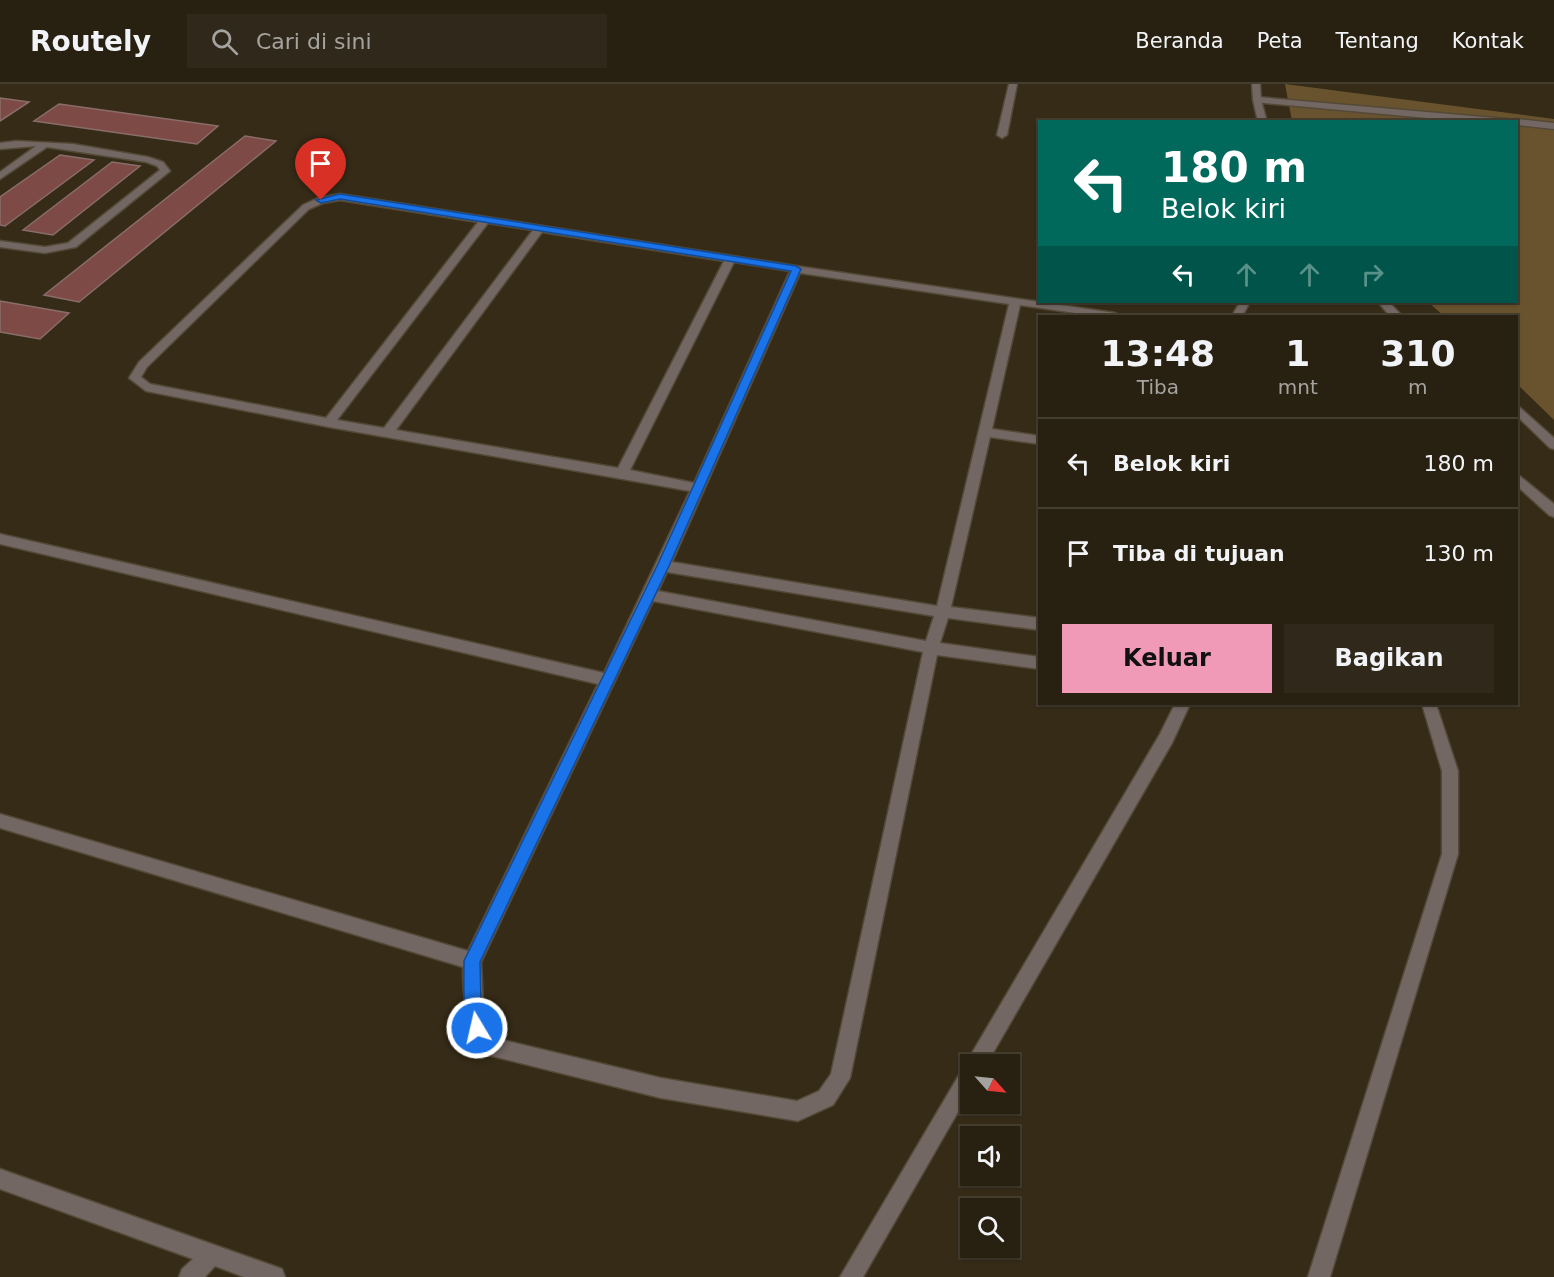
<!DOCTYPE html>
<html lang="id">
<style>
:root{--surface:#282011;--page:#30281a;--text:#f1f3f6;--muted:#a5a39f;--line:#443e31;--accent:#f09ab7}
body{margin:0;font-family:"DejaVu Sans",sans-serif;background:var(--page);color:var(--text);height:100vh;display:flex;flex-direction:column;font-size:22px;white-space:nowrap}
*{box-sizing:border-box;margin:0}
p{font-size:20px;color:var(--muted)}
.icon{flex:none;width:33px;height:33px;fill:none;stroke:currentColor;stroke-width:2;stroke-linecap:round;stroke-linejoin:round}
.map{position:relative;flex:1;overflow:hidden}
.side{position:absolute;left:1038px;top:231px;width:480px;height:390px;display:flex;flex-direction:column;background:var(--surface);border-radius:0px;box-shadow:0 2px 4px #0004,0 0 0 2px var(--line)}
.side>*{flex:none}
.banner{position:absolute;left:1038px;top:36px;width:480px;height:183px;border-radius:0px;box-shadow:0 2px 4px #0004,0 0 0 2px var(--line);background:#00695c;color:#fff;overflow:hidden}
.needle{width:39px;rotate:117deg}
.tools{position:absolute;left:960px;top:970px;display:grid;gap:12px}
.tools a{display:grid;place-items:center;width:60px;height:60px;border-radius:0px;background:var(--surface);box-shadow:0 2px 4px #0004,0 0 0 2px var(--line);font-size:30px}
.pin{position:absolute;display:grid;place-items:center;width:51px;height:51px;color:#fff;margin:-62px -26px;border-radius:50% 50% 50% 0;rotate:-45deg;box-shadow:0 0 6px #0007}
.pin .icon{rotate:45deg}
.me{position:absolute;width:66px;margin:-33px;rotate:351deg;stroke-linejoin:round;filter:drop-shadow(0 0 4px #0008)}
.turn{display:flex;align-items:center;gap:21px;height:126px;padding:0 24px;font-size:27px}
.turn .icon{width:78px;height:78px;stroke-width:2.5}
.turn b{display:block;font-size:42px;line-height:51px}
.lanes{display:flex;align-items:center;height:57px;padding:0 24px;background:#0003;justify-content:center;gap:30px;direction:ltr}
.lanes .off{opacity:.35}
.eta{display:flex;justify-content:space-evenly;align-items:center;height:102px;text-align:center}
.eta b{font-size:36px;font-weight:700;line-height:42px}
.button{display:flex;gap:12px;margin-top:auto;padding:12px 24px}
.button a{flex:1;height:69px;border-radius:0px;background:var(--accent);color:#111;font-size:24px;font-weight:700;line-height:69px;text-align:center}
.button a+a{background:var(--page);color:var(--text)}
ul{padding:0;list-style:none}
li{display:flex;align-items:center;gap:18px;height:90px;padding:0 24px;border-top:2px solid var(--line)}
li div{flex:1}
li b{display:block;font-size:22px}
li em{font-style:normal}
header{display:flex;align-items:center;gap:36px;box-sizing:border-box;height:84px;padding:0 30px;background:var(--surface);border-bottom:2px solid var(--line)}
header strong{font-size:28px}
nav{display:flex;gap:33px;margin-inline-start:auto;font-size:21px}
.search{width:420px;height:54px;background:var(--page);display:flex;align-items:center;gap:15px;box-sizing:border-box;padding:0 21px;border-radius:0px;color:var(--muted);font-size:22px}
.map>svg:first-child{display:block}
.green{fill:#69532e}
.building{fill:#7d4a45;stroke:#896d6a;stroke-width:1.5}
.lines{fill:none;stroke-linecap:round;stroke-linejoin:round}
.lane-casing{stroke:#534936;stroke-width:3}
.street-casing{stroke:#534936;stroke-width:3}
.lane{fill:#736763;fill-rule:evenodd}
.street{fill:#736763;fill-rule:evenodd}
.route{fill:#1a73e8;stroke:#114b97;stroke-width:1.5}
</style>
<header>
<strong>Routely</strong>
<div class="search"><svg class="icon" aria-label="search" viewBox="0 0 24 24"><circle cx="10" cy="10" r="6"/><path d="M15 15l6 6"/></svg>Cari di sini</div>
<nav><a>Beranda</a><a>Peta</a><a>Tentang</a><a>Kontak</a></nav>
</header>
<div class="map">
<svg width="1554" height="1193" viewBox="0 0 1554 1193">
<rect width="100%" height="100%" fill="#362b17"/>
<!-- green -->
<path class="green" d="M1285,0l269,35v301l-37,-36 -1,-68h-72l-16,-14h88v-180l-224,-1z"/>
<!-- building -->
<path class="building" d="M0,14l29,4 -29,19z
M59,20l159,22 -21,18 -163,-23z
M245,52l31,5 -197,161 -35,-7z
M60,71l34,5 -89,66 -5,-1v-28z
M112,78l28,4 -87,69 -30,-5z
M0,217l69,12 -29,26 -40,-7z"/>
<g class="lines">
<!-- lane casing -->
<g class="lane-casing">
<path id="lane" d="M1009,0h8l-10,51 -5,3 -5,-3z
M1257,13l249,22 4,3h-40l-216,-20v-4z
M1516,35l38,4v6l-38,-4v-3h-4z"/>
</g>
<!-- street casing -->
<g class="street-casing">
<path id="street" d="M1252,0h8l1,16 6,22h-9l-5,-22z
M16,57l57,3 75,13 15,5 7,9 -94,76 -31,6 -45,-6v-6l45,6 23,-4 92,-73 -3,-4 -11,-4 -99,-15 -47,32v-7l36,-26 -36,3v-6z
M340,110l456,72 319,47 6,3h-25l-76,-11 -28,124 48,7v8l-50,-7 -39,170 89,11v12l-92,-12 -8,25 100,14v12l-103,-14 -87,423 -17,27 -35,16 -137,-23 -173,-43 -7,-2c-14,-28 -18,-54 -18,-86l-463,-139v-14l468,137 130,-267 -598,-140v-10l604,139 86,-182 -361,-64 -183,-36 -17,-13 10,-16 164,-157 15,-7zM340,116l138,22 -152,196 -176,-34 -9,-7 6,-10 162,-158 14,-6zM488,139l45,7 -149,198 -47,-8zM542,148l182,29 -106,207 -222,-38zM734,178l56,9 -96,212 -64,-13zM800,189l209,31 -72,302 -265,-44zM667,488l267,44 -8,25 -268,-50zM653,517l270,51 -92,422 -12,17 -22,10 -136,-23 -167,-40 -6,-13 -5,-20 -2,-43z
M1240,218h10l-8,14h-10z
M1378,218h11l13,14h-12z
M1516,320l38,34v11l-4,-1 -34,-33z
M1516,389l38,31v13l-5,-2 -33,-30z
M1175,620h15l-18,39 -186,322h-16v26l-107,186h-23l320,-543z
M1422,620h14l22,67v83l-128,423h-22l134,-423v-83z
M0,1085l274,97 8,3 3,8h-41l-29,-11 -10,11h-26l3,-8 11,-10 -193,-70z"/>
</g>
<!-- lane -->
<use href="#lane" class="lane"/>
<!-- street -->
<use href="#street" class="street"/>
</g>
<!-- route -->
<path class="route" d="M340,110l456,72 5,3 -132,297 -189,396 1,40 5,26 -3,6 -6,2 -6,-2c-9,-23 -7,-49 -7,-73l193,-395 134,-295 -451,-72 -19,4 -5,-3z"/>
</svg>
<div class="tools">
<a><svg class="needle" viewBox="-14 -14 28 28"><path d="M0-13l5 13h-10z" fill="#e53935"/><path d="M0 13l5-13h-10z" fill="#a5a39f"/></svg></a>
<a><svg class="icon" aria-label="sound" viewBox="0 0 24 24"><path d="M4 9h4l5-4v14l-5-4H4zM17 9q2 3 0 6"/></svg></a>
<a><svg class="icon" aria-label="search" viewBox="0 0 24 24"><circle cx="10" cy="10" r="6"/><path d="M15 15l6 6"/></svg></a>
</div>
<div class="pin" style="left:321px;top:116px;background:#d93025"><svg class="icon" aria-label="arrive" viewBox="0 0 24 24"><path d="M6 21V4h12l-3 4 3 4H6"/></svg></div>
<svg class="me" style="left:477px;top:944px" viewBox="-20 -20 40 40"><circle r="17" fill="#1a73e8" stroke="#fff" stroke-width="3"/><path d="M0-11L8 9 0 5-8 9z" fill="#fff"/></svg>
<div class="banner">
<div class="turn"><svg class="icon" aria-label="left" viewBox="0 0 24 24"><path d="M17 20v-9H6M10 6l-5 5 5 5"/></svg><div><b>180 m</b>Belok kiri</div></div>
<div class="lanes"><svg class="icon" aria-label="left" viewBox="0 0 24 24"><path d="M17 20v-9H6M10 6l-5 5 5 5"/></svg><svg class="icon off" aria-label="ahead" viewBox="0 0 24 24"><path d="M12 20V5M6 11l6-6 6 6"/></svg><svg class="icon off" aria-label="ahead" viewBox="0 0 24 24"><path d="M12 20V5M6 11l6-6 6 6"/></svg><svg class="icon off" aria-label="right" viewBox="0 0 24 24"><path d="M7 20v-9h11M14 6l5 5-5 5"/></svg></div>
</div>
<section class="side">
<div class="eta">
<div><b>13:48</b><p>Tiba</p></div>
<div><b>1</b><p>mnt</p></div>
<div><b>310</b><p>m</p></div>
</div>
<ul>
<li><svg class="icon" aria-label="left" viewBox="0 0 24 24"><path d="M17 20v-9H6M10 6l-5 5 5 5"/></svg><div><b>Belok kiri</b></div><em>180 m</em></li>
<li><svg class="icon" aria-label="arrive" viewBox="0 0 24 24"><path d="M6 21V4h12l-3 4 3 4H6"/></svg><div><b>Tiba di tujuan</b></div><em>130 m</em></li>
</ul>
<div class="button"><a>Keluar</a><a>Bagikan</a></div>
</section>
</div>
